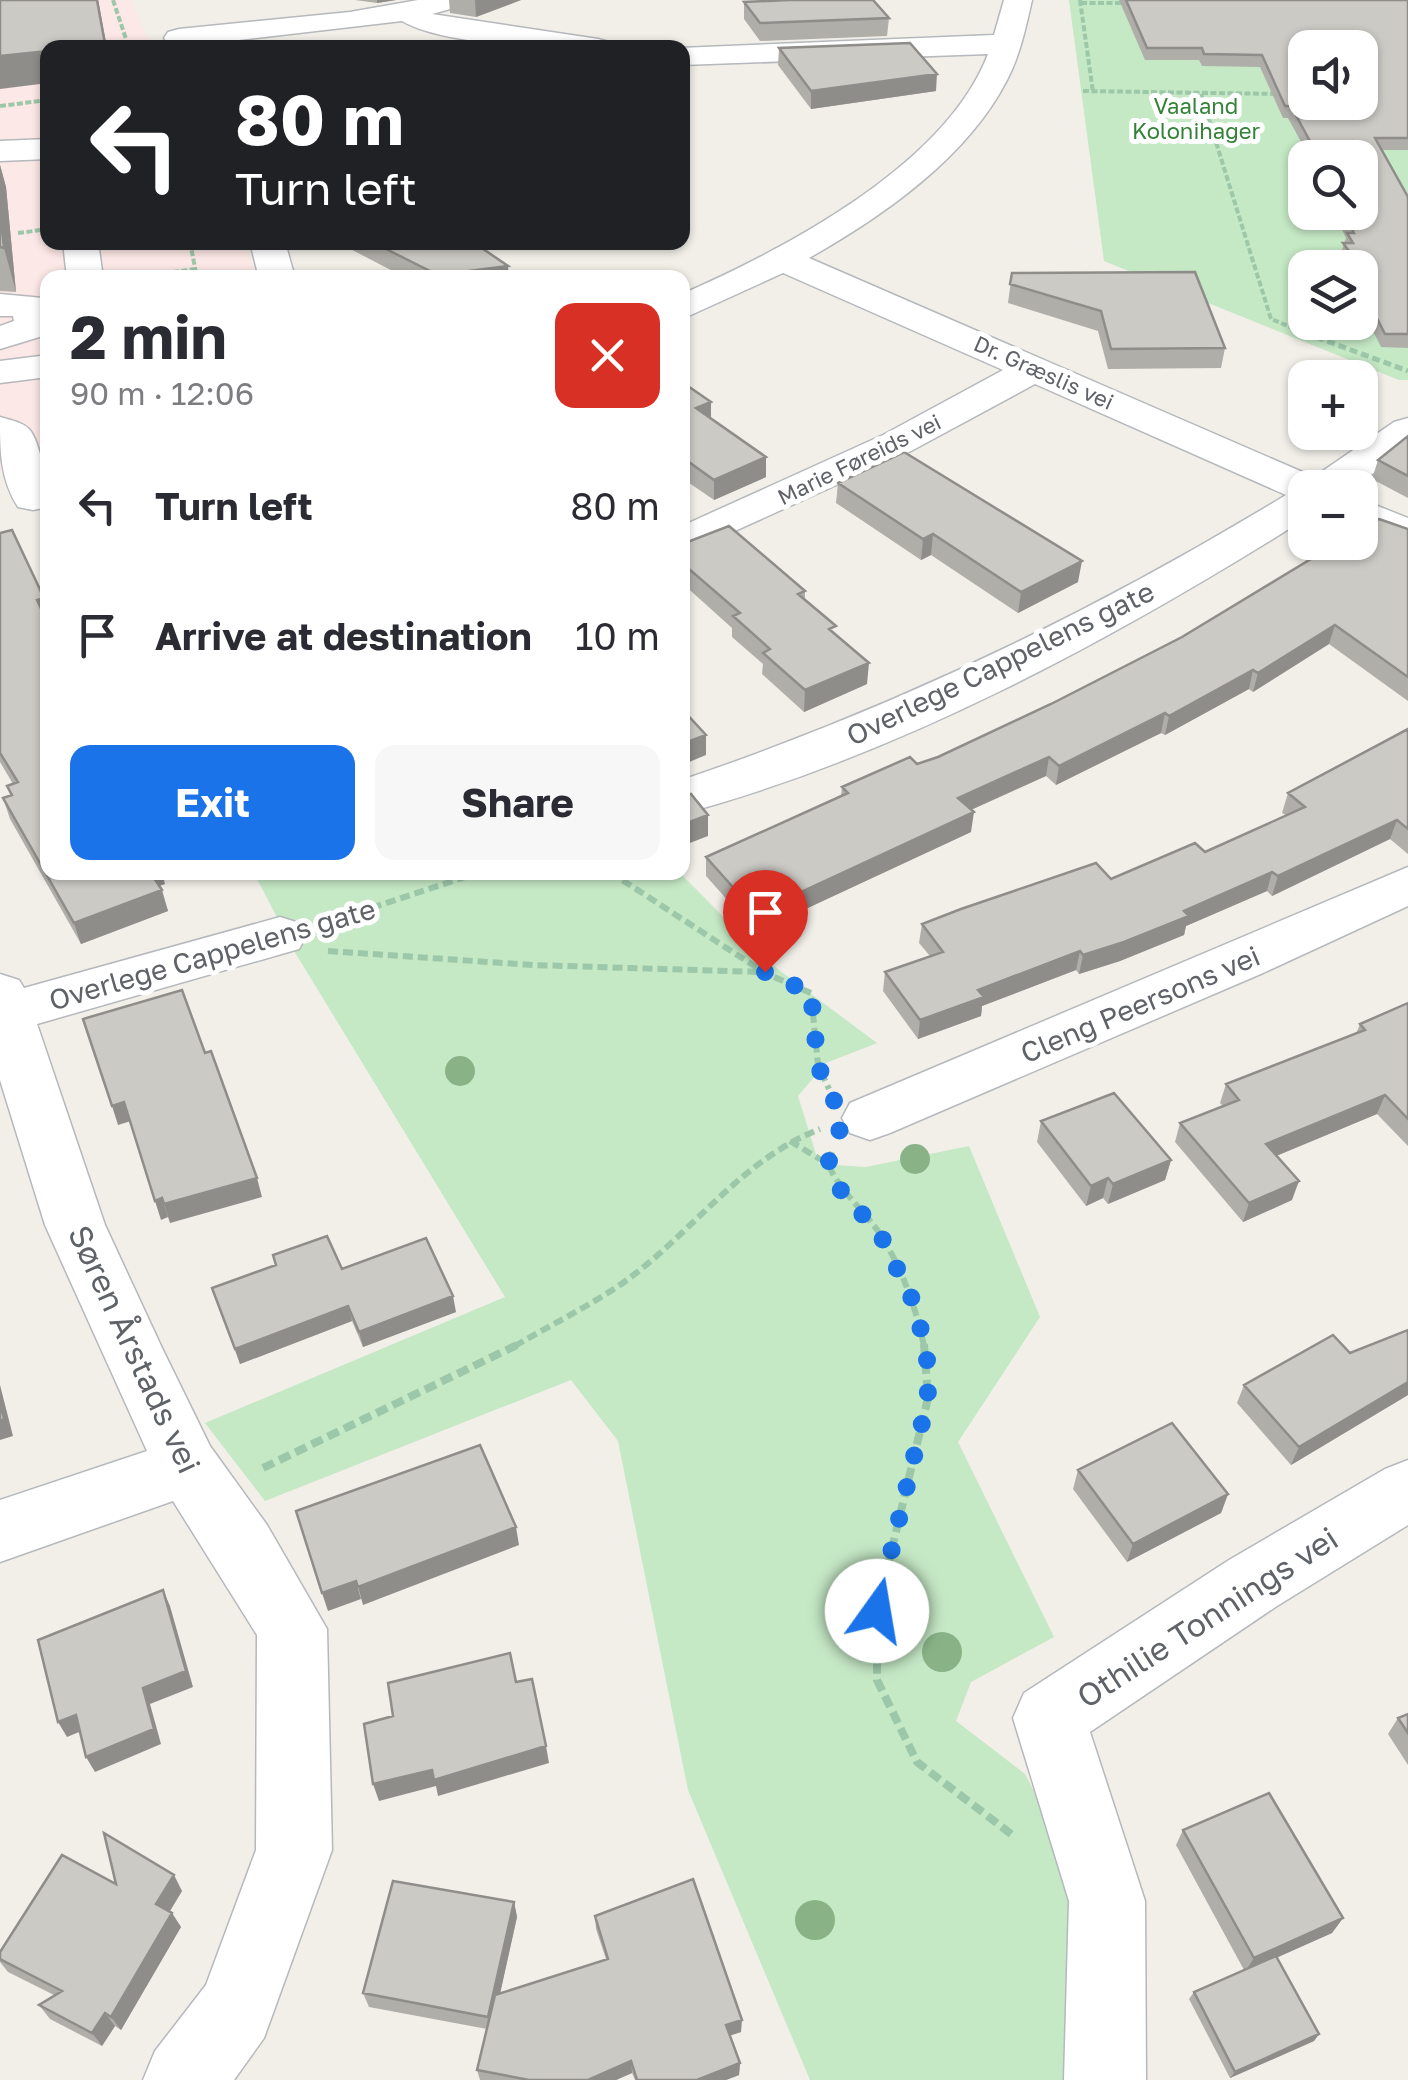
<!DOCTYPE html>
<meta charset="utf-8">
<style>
:root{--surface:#fff;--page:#f7f7f7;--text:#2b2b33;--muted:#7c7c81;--accent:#1a73e8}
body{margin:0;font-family:"Golos Text",sans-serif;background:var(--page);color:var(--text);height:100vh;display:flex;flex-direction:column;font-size:38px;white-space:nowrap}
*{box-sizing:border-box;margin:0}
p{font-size:32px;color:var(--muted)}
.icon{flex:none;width:55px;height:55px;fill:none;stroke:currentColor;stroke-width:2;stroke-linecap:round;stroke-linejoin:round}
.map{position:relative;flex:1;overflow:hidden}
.side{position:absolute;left:40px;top:270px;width:650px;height:610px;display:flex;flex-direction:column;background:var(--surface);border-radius:20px;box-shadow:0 2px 8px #0004}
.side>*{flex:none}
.top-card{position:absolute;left:40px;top:40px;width:650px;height:210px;border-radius:20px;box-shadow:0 2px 8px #0004;background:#202124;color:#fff;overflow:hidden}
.fabs{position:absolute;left:1288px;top:30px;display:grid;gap:20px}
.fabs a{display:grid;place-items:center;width:90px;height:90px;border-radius:20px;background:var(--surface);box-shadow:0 2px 8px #0004;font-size:50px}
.pin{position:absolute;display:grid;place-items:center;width:85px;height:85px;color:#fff;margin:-102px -42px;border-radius:50% 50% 50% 0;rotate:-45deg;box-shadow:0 0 10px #0007}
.pin .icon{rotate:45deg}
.me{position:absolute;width:110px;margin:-55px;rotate:13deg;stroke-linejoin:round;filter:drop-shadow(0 0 8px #0008)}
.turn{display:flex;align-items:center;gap:35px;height:210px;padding:0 30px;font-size:45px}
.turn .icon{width:130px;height:130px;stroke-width:2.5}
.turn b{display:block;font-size:70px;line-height:85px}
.round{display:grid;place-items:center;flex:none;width:105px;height:105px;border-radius:20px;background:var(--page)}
.overview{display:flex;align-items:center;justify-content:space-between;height:170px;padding:0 30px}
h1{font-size:60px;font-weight:700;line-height:75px}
.button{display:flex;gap:20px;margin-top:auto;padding:20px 30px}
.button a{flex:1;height:115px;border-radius:20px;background:var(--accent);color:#fff;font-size:40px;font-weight:700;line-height:115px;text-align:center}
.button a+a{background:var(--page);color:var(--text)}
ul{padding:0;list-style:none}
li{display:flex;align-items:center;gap:30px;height:130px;padding:0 30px}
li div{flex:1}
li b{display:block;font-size:38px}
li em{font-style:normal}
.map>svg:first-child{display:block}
.medical{fill:#fce8e6}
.green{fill:#c5e8c5;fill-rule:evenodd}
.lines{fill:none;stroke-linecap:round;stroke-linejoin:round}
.minor-casing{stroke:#b5b8bc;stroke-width:3}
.path-far3{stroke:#9cc7a9;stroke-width:4;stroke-dasharray:6 2.5;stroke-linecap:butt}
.path-far2{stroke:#9cc7a9;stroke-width:5;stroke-dasharray:8 4;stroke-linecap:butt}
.path-far1{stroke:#9cc7a9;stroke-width:6;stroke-dasharray:10 5;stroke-linecap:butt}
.path{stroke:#9cc7a9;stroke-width:8;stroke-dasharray:12 6;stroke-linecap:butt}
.minor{fill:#fff;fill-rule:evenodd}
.tree{fill:#89b387}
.wall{fill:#afaea9}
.shaded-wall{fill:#8f8d8a}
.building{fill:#cccac5;stroke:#8f8d8a;stroke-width:2.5;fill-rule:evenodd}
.route{stroke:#1a73e8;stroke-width:18;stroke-dasharray:0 32.4}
.labels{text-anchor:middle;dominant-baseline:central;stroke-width:10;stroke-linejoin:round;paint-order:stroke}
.far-park-label{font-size:22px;fill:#348238;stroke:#fff}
.far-street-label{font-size:22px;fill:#5f6368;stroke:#fff}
.street-label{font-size:28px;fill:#5f6368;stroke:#fff}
.near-street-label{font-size:32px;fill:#5f6368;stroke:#fff}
</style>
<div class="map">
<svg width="1408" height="2080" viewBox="0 0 1408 2080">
<rect width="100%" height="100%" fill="#f1efe8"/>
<!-- medical -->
<path class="medical" d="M0,0h131l20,47 -103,1v194l198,1 9,34 -207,1 -1,183 -47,10z"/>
<!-- green -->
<path class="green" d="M1069,0h339v380h-9l-295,-119zM1305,48h55v54h-55zM1305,158h55v54h-55zM1305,268h55v54h-55z
M254,873h426l87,88 110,82 -51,20 -28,33 21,68 47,3 103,-21 71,171 -82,125 96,195 -83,45 -15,39 69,53 35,67 24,94 -10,145h-264l-122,-290 -70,-349 -47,-61 -306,121 -60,-78 300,-126 -209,-343z"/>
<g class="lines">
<!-- minor casing -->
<g class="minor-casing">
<path id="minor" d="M418,0h47l-4,6 -29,8 166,25 11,3 4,6c-54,0 -166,-1 -211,-27l-223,26 -11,-3 -4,-6 4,-6 11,-3 171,-17z
M1004,0h28c-6,27 -12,55 -25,80 -40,78 -124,136 -198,178l505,219 80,-55 14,-4v30l-55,40h-48v31c-192,120 -402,235 -623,295v-34c213,-72 412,-168 604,-285l-251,-111 -124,67 -229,104v-29l201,-91 120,-65 -220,-97 -101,46v-25c103,-45 264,-129 306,-240l-306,11 -2,-17 314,-13z
M48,139v20l-48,2v-20z
M63,242h35l5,36h-36z
M250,242h35l10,36h-36z
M0,294l43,4 5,7 -2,30 -46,14v-23l14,-5 -1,-5h-13z
M48,355v22l-48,6v-22z
M0,417c10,3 22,5 29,12 12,13 19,61 19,78l-15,3 -15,-3c-18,-28 -18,-57 -18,-90z
M1360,499l48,19v29l-48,-19z
M1408,867v39l-145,67 -373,160 -20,7 -20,-7 -8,-15 8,-15z
M280,917l19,6 7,13 -7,13 -262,75 68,201 57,123 48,98 57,79 60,104 5,221 -68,188 -30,42h-91l12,-29 51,-66 50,-135 1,-215 -84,-134 -173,61v-62l147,-49 -102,-226 -45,-145v-106l19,6 5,8z
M1408,1460v65l-131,81 -187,126 55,169 1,179h-82l5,-179 -56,-183 11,-25 205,-133 156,-91z"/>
</g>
<!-- path-far3 -->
<path class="path-far3" d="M113,0l16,48
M1080,0l13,92
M1081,3h46
M1083,91l196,3
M1201,94l70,225 51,21
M0,106l48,-6
M43,188l3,29
M18,233l23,-3
M190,242l7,36
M173,272l23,-3"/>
<!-- path-far2 -->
<path class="path-far2" d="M1316,337l92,34"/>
<!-- path-far1 -->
<path class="path-far1" d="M610,872l155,101 46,20 7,72 11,24
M329,922l151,-50
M328,951l205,14 227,7
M790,1141l38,23
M832,1152l-4,12c13,29 35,45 52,70 22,34 36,74 44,112
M515,1346c40,-24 88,-46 125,-76 60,-48 106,-112 180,-141"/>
<!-- path -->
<path class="path" d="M924,1344l4,54 -51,213v69l40,82 98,75
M263,1468l256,-124"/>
<!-- minor -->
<use href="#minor" class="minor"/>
</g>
<!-- trees -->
<g class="tree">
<circle cx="460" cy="1071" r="15"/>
<circle cx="915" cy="1159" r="15"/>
<circle cx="942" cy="1652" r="20"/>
<circle cx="815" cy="1920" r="20"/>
</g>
<!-- wall -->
<path class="wall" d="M355,0h41l-19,3z
M449,0h72l-45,17 -26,-4z
M1119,0h289v150h-26l26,47v151l-27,-1 -21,-42v-37h-11l-9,-12 6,-18 -11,-23v-3h25v-54h-50l-22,-40h-5l-23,-51 -58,-1 -3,-6h-54z
M744,2l145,16 -2,18 -127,5 -16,-22z
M779,48l157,43 -125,18 -33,-44z
M0,165l6,22 10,105 -16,-1z
M337,242h136l36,36h-103z
M1012,273l213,75 -4,20 -113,1 -10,-38 -90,-28z
M682,382l29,37 55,38v20l-52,23 -32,-22z
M1408,436v62l-36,-19 6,-19z
M838,483l240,99 -60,31 -87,-58 -10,5 -85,-57z
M1408,529v172l-79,-57 -76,48 -4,-3 -84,46 -4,-2 -105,52 -10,-9 -75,34v22l-215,100 -50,-56v-19l135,-61 1,-9 96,-30 113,-53z
M0,533l46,87 2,252 117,12 -6,2 9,25 -87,33 -71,-125 -7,-21 7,-3 -3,-9 6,-2 -13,-22z
M682,544l123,47v9l31,35 31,49 -63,28 -42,-38 1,-10 -31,-27v-9l-50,-45z
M1408,729v125l-18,-15 -118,57 -5,-5 -81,35 -2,9 -64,26 -41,13 -3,-4 -94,36 -1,10 -63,23 -35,-48 2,-19 45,-16 -11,-13 3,-19 189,-45 94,-27 81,-37 -4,-2 6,-20z
M1408,1003v143l-31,-32 -101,42 16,44 -49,22 -68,-80 5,-19 43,-17 -3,-3 6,-19 130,-50 4,-10z
M1041,1121l130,39 -6,20 -57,24 -5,-6 -17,8 -49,-64z
M273,1255l69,14 114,43 -93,35 -11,-26 -112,43 -28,-76 63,-23z
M1408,1330v65l-117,70 -54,-62 7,-18 106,-32z
M1078,1470l150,24 -7,19 -94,49 -54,-73z
M1408,1714v51l-20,-31 10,-16z
M1183,1830l160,88 -11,15 -55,24 42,77 -5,7 -84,37 -41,-79 5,-7 50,-22 -68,-125z
M116,1884l66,7 -12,20 11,16 -60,103 -6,-4 -13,20 -52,-27 -11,-14 15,-10 -46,-23 -8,-10v-10z
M514,1902l3,15 -17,76 106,-34 -10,-30 -1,-13 146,116 -11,3 10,28 -1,12 -13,5h-91l-3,-7 -16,7h-136l-3,-10 10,-41 -118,-22 -6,-14z"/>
<!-- shaded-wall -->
<path class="shaded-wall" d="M98,0l9,48h-31z
M377,0h19l-19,3z
M475,0h46l-45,17z
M48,51v32l-48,6v-33z
M937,74l-1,17 -125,18v-18z
M0,165l6,22 10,105 -12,-44 -4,-41z
M508,266l1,12h-71v-3z
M711,402v20l-15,-14z
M766,457v20l-52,23v-20z
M933,534l-2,21 -10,5 2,-21z
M1082,561l-4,21 -60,31 3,-21z
M44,598l4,12v10l-5,1 -6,-21z
M1335,625l-6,19 -76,48 5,-19z
M869,663l-2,21 -63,28 1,-22z
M1253,670l-4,19 -84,46 4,-19z
M1165,713l-4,20 -105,52 3,-19z
M706,735v20l-24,10v-21z
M1049,757l-3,19 -91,41 3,-19z
M974,812l-3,20 -215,100v-19z
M708,815v21l-26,10v-21z
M1397,820l-7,19 -118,57 6,-20z
M149,872h13l3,12 -12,4z
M1272,872l-5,19 -81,35 -2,9 -64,26 -41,13 4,-19z
M162,890l6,21 -87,33 -7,-21z
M1080,951l-4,19 -94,36 -1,10 -63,23 2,-19 58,-30z
M1385,1095l-8,19 -118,49 7,-19z
M124,1102l7,19 -13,4 -6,-19z
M1171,1160l-6,20 -57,24 5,-20z
M257,1178l5,19 -92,26 -6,-19z
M1108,1178l-5,20 -17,8 5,-20z
M1299,1181l-7,19 -49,22 6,-19z
M162,1198l6,19 -7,3 -6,-19z
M453,1296l3,16 -93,35 -4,-15z
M348,1306l4,15 -112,43 -5,-15z
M1408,1382v13l-117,70 8,-18z
M0,1385l13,51 -13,4z
M1228,1494l-7,19 -94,49 6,-18z
M516,1527l3,18 -156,60 -5,-18z
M356,1581l5,18 -33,12 -6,-18z
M163,1590l7,16 23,81 -43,17 11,40 -66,28 -9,-15 57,-69z
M76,1715l8,15 -17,7 -9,-15z
M546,1746l3,17 -111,33 -2,-10 -57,15 -6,-17 59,-14z
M174,1875l8,16 -17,28 -9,-15z
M514,1902l3,15 -25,113 -4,-13z
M172,1913l9,14 -60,103 -10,-13z
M1343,1918l-11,15 -87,39 9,-14z
M105,2013l10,13 -13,20 -10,-13z
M742,2020l-1,12 -15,5v-12z
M1319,2034l-5,7 -84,37 5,-6z
M631,2061l1,12 -16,7h-28z
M740,2063l-1,12 -13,5h-29z"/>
<!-- building -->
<path class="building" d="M0,0h97l8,44 -29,4h-28v3l-48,5z
M789,0h84l16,18 -129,5 -16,-21z
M1126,0h282v138h-33l33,59v137h-23l-25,-49v-17l-9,-1h10l-18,-24h10l-6,-10h7l-11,-21h17v-54h-41l-28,-52h-6l-23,-51 -58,-1 -2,-6h-55zM1305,48h55v54h-55z
M910,43l27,31 -126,17 -32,-43z
M0,207l4,41 -4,-1z
M372,242h101l35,24 -70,9z
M1195,272l30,76 -114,1 -10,-38 -91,-27 2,-11z
M682,382l29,20 -15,6 70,49 -52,23 -32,-23z
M1408,436v40l-30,-16z
M904,452l178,109 -61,31 -88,-58 -10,5 -85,-56z
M1379,519l29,10v148l-73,-52 -77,48 -5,-3 -84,46 -4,-3 -106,53 -10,-9 -91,41 16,14 -218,101 -50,-56 142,-64 -6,-6 68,-30 7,7 21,-7 113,-53 131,-67 157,-95h21v-12z
M729,526l76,65 -7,3 38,32 -7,3 40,34 -64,27 -42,-37 7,-4 -37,-33 7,-3 -58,-50v-19z
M12,530l32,68 -7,2 11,23v249h102l12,18 -88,33 -71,-125 9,-3 -5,-9 11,-4 -18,-29v-220z
M682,709l24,26 -24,9z
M1408,729v100l-11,-9 -119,56 -6,-4 -88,39 5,5 -65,26 -41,13 -3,-4 -102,39 6,7 -64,23 -35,-48 58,-20 -21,-28 39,-15 135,-46 15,16 84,-36 10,9 100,-45 -17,-14z
M691,794l17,21 -26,10v-29z
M182,990l23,63 6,-2 46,127 -93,26 -2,-6 -7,3 -31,-99 -12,4 -29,-87z
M1408,1003v116l-23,-24 -119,49 33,37 -50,22 -69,-80 59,-23 -13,-16 139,-54 -5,-6z
M1114,1093l57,67 -58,24 -5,-6 -17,8 -50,-65z
M327,1236l15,33 84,-31 27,58 -94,36 -11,-26 -113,43 -23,-61 64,-23 -3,-10z
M1408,1330v52l-109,65 -55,-62 89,-50 17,18z
M0,1401l4,18 -4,2z
M1172,1423l56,71 -95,50 -55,-74z
M480,1445l36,82 -158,60 -2,-6 -34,12 -26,-82z
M163,1590l23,81 -43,17 11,41 -68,28 -10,-42 -18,7 -20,-82z
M510,1653l6,29 16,-3 14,67 -112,34 -2,-10 -59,14 -9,-60 29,-8 -5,-33z
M1408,1714v19l-10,-15z
M1269,1793l74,125 -89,40 -71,-128z
M104,1833l70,42 -18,29 16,9 -61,104 -6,-4 -13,20 -53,-28 23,-14 -62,-32v-7l62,-97 54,29z
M693,1879l49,141 -16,5 14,38 -43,17h-60l-6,-19 -43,19h-59l-52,-10 18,-75 113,-36 -13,-43z
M393,1881l121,21 -26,115 -125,-24z
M1276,1956l43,78 -84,38 -41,-80z"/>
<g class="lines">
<!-- route -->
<path class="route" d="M765,972l46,21 7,73 25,54 -15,44 10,23 42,47 36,73 11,52 1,39 -51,213"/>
</g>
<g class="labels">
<!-- far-park labels -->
<g class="far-park-label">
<text x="1196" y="105">Vaaland<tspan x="1196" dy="25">Kolonihager</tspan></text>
</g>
<!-- far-street labels -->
<g class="far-street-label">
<text transform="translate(1044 372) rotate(24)">Dr. Græslis vei</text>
<text transform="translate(859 459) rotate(-26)">Marie Føreids vei</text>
</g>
<!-- street labels -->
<g class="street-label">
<text transform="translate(1000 663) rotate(-26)">Overlege Cappelens gate</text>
<text transform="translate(212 954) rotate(-16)">Overlege Cappelens gate</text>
<text transform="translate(1140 1004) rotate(-23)">Cleng Peersons vei</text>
</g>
<!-- near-street labels -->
<g class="near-street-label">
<text transform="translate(135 1349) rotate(65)">Søren Årstads vei</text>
<text transform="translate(1207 1617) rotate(-33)">Othilie Tonnings vei</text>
</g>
</g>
</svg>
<div class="fabs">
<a><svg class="icon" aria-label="sound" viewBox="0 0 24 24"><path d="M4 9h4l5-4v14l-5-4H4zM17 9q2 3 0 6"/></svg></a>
<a><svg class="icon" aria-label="search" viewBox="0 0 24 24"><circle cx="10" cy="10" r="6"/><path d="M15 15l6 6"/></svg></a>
<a><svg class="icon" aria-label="layers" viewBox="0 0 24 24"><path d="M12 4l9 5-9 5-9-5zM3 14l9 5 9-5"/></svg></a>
<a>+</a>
<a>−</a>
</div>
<div class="pin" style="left:765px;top:972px;background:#d93025"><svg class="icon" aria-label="arrive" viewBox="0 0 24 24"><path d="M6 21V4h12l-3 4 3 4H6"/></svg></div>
<svg class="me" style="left:877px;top:1611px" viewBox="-20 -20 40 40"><circle r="19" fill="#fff"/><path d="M0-13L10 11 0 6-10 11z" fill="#1a73e8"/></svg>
<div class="top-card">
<div class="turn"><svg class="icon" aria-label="left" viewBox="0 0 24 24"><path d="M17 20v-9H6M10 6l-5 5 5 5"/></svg><div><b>80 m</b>Turn left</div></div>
</div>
<section class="side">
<div class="overview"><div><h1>2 min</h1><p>90 m · 12:06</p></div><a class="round" style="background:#d93025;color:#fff"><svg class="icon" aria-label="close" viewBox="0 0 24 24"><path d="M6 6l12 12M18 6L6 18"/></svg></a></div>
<ul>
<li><svg class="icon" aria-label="left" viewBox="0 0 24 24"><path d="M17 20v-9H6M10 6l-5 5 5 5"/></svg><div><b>Turn left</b></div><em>80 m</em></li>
<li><svg class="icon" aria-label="arrive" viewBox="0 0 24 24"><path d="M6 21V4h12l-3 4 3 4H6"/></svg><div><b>Arrive at destination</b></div><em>10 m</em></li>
</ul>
<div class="button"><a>Exit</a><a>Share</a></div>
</section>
</div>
